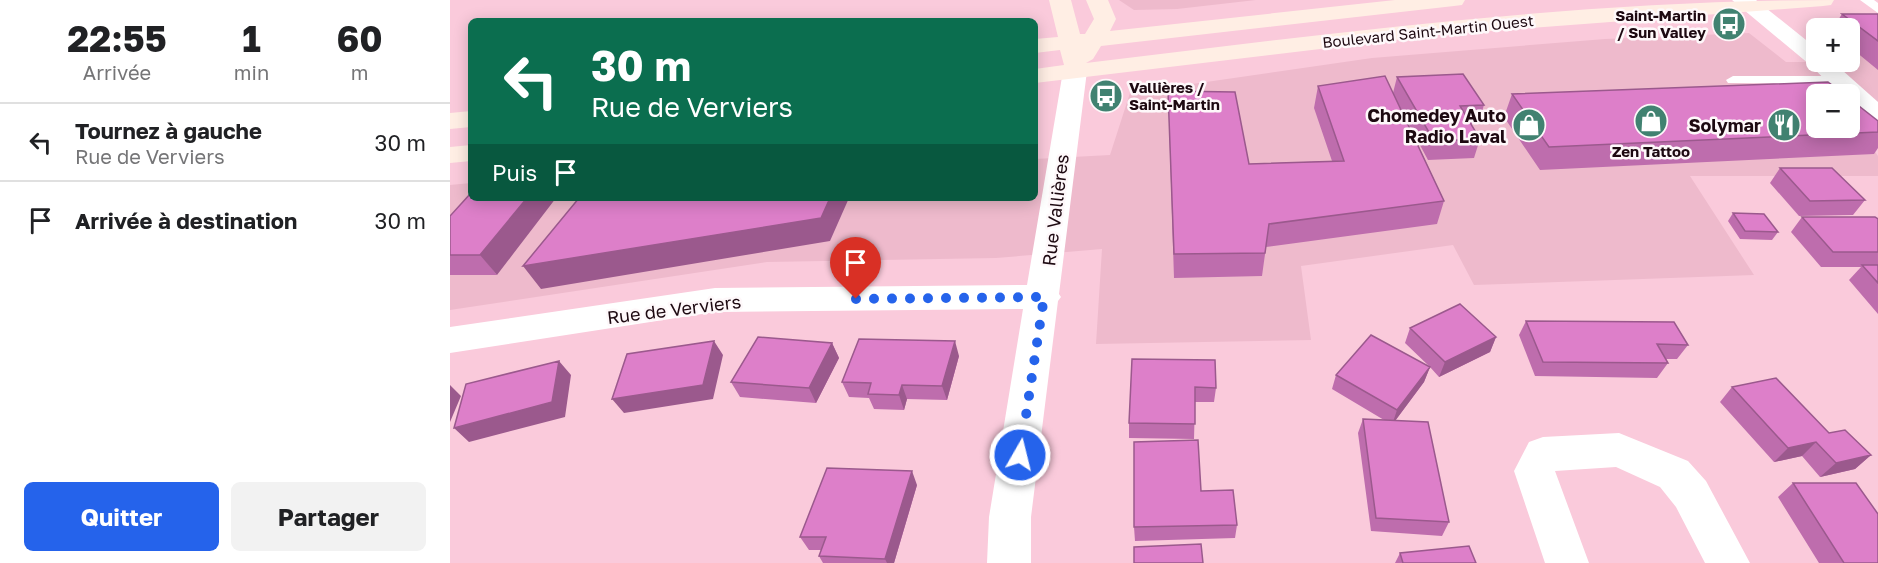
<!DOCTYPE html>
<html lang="fr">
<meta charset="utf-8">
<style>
:root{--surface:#fff;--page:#f2f2f2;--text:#202124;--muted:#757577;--line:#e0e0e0;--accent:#2563eb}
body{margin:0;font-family:"Golos Text",sans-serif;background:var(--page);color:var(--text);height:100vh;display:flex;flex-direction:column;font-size:22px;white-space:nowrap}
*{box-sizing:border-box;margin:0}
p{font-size:20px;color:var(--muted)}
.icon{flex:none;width:33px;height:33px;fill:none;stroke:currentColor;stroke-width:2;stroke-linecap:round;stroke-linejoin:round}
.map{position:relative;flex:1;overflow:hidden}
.drawer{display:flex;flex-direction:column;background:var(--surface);width:450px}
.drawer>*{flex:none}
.banner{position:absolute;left:18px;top:18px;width:570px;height:183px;border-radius:9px;box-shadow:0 3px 15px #0003;background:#0b6e4f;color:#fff;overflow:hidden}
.buttons{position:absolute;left:1356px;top:18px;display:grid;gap:12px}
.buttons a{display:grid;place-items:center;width:54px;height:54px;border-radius:9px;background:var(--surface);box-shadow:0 3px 15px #0003;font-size:30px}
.pin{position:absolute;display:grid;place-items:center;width:51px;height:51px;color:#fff;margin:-62px -26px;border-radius:50% 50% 50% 0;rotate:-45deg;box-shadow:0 0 6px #0007}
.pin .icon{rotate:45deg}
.me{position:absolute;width:66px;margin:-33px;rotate:8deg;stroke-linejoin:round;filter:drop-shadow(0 0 4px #0008)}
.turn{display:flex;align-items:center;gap:21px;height:126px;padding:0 24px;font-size:27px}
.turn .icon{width:78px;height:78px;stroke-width:2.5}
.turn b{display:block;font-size:42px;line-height:51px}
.then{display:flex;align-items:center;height:57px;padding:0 24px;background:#0003;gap:12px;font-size:22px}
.eta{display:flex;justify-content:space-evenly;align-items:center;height:102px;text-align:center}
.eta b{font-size:36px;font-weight:700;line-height:42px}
.action{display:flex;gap:12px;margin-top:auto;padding:12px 24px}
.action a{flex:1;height:69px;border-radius:9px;background:var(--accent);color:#fff;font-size:24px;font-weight:700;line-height:69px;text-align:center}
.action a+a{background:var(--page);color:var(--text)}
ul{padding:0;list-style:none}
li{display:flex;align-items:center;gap:18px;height:78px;padding:0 24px;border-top:2px solid var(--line)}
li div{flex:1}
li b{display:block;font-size:22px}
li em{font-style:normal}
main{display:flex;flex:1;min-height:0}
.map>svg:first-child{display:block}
.built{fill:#eebacc;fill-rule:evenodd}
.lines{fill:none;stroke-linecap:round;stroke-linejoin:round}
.lane{fill:#fff;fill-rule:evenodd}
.street{fill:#fff;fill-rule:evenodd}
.secondary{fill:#ffeee4;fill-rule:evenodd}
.wall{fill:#be6dad}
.shaded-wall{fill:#9b598d}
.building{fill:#dd7fc9;stroke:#9b598d;stroke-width:1.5}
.route{stroke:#2563eb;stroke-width:10;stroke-dasharray:0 18}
.labels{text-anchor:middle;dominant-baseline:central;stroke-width:5;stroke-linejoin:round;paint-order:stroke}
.far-poi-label{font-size:15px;font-weight:bold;fill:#1d0911;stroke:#fef8fa;text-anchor:end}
.far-street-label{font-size:15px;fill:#1d0911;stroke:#fef8fa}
.poi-label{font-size:18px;font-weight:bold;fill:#1d0911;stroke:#fef8fa;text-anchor:end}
.street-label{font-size:18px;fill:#1d0911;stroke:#fef8fa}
</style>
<main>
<section class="drawer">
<div class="eta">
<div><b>22:55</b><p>Arrivée</p></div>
<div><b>1</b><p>min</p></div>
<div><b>60</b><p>m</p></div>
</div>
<ul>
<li><svg class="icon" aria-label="left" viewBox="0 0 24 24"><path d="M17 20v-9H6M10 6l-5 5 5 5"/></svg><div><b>Tournez à gauche</b><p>Rue de Verviers</p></div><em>30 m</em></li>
<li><svg class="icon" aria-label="arrive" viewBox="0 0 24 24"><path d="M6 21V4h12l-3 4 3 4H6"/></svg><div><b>Arrivée à destination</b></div><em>30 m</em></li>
</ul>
<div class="action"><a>Quitter</a><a>Partager</a></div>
</section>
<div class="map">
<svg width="1428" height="563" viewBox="0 0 1428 563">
<rect width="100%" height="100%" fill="#facadb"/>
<!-- built -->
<path class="built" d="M669,0h137l-79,9 -43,1z
M1428,23v110h-16l16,23v20h-188l64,99 -280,10 -21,-40 -152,21 10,74 -215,4 6,-95 -106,9 -229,4 -317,48v-125l21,-2v15h564v-39l75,-4 20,-62 242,-35 233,-19 144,-6 37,29h65l-1,-34h-30l-2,-1zM1366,94h34v34h-34z"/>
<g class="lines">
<!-- lane -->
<path class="lane" d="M1410,0h14l4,3v10z
M1283,76h107l7,4 -7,4 -112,-1 -2,-3z"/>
<!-- street -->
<path class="street" d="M1282,0h24l60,48v14h17l45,40v22l-9,-2 -19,-18v-10h-10l-31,-30z
M625,64l9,2 3,5 -28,223 2,3 -3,4 -27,216v46h-44l2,-46 34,-208 -308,3 -265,41v-26l265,-39 312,-3 36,-214 3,-5z
M1169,433l69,28 18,20 44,82h-45l-29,-56 -16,-20 -44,-20 -61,4 34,92h-44l-31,-92 15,-29 14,-5z"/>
<!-- secondary -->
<path class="secondary" d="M599,0h22l9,34h5l9,-15 -8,-19h22l8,19 -6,12 285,-31h70l-3,5 -8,1 -353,40 -8,13 -7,4c248,-30 497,-63 748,-63l-3,5 -8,1 -386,29 -402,48v-14l29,-4 -4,-15 -25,3v-14l23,-2z
M21,111v16l-21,2v-16z
M21,145v16l-21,2v-16z"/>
</g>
<!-- wall -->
<path class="wall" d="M1392,14h36v56l-28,-23v-19h-17z
M947,77l87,28 -6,19h-7l9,15 -6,19 -46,2 -21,-39 37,80 -7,23 -171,23 -4,29 -88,2 -6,-187 81,73 83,-3 -18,-53 4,-22 75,7z
M1062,94l366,27v27l-4,6 -334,16 -36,-53z
M1330,168l85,32 -12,15 -54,1 -29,-33z
M420,198h58v1z
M1283,213l45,19 -6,8 -32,-1 -12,-18z
M0,216l47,59h-47z
M1352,217l76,2v95l-29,-34 12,-13h-40l-30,-35z
M1076,321l162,24 -11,14h-11l2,4 -11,15 -122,-2 -16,-41z
M960,328l86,9 -6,15 -51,25 -9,-10 -6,15 -29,39 54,101 -7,14 -71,-5 -13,-98 5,-14 21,1 -52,-31 4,-14 94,-8 -25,-24z
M382,343l7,15 -23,45 -76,-6 -9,-15z
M509,356l-12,44 -40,-1 -3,11 -30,-1 -5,-11 -20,-1 -7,-15z
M765,360l1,28 -2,14h-19l-1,37 -65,-1v-15z
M1282,387l97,46 42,22 -16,14 -35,8 -18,-21 -28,6 -54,-60z
M1343,483l85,80h-59l-41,-66z
M467,485l-23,78h-71l-4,-7 2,-6h-12l-9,-13z
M751,491l36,34 -2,13 -100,3 -1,-14z
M950,553l76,10h-81z"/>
<!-- shaded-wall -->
<path class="shaded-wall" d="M77,198h29l-59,77 -17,-20z
M380,198h19l-19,43 -289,48 -18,-23z
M1046,337l-6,15 -51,25 6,-15z
M264,341l9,14 -10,44 -89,14 -12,-14z
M505,341l4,15 -12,44 -5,-14z
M382,343l7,15 -23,45 -7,-15z
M109,361l12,14 -6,42 -96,25 -15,-14z
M980,367l-6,15 -32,43 5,-15z
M0,385l11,11 -11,26z
M452,385l5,14 -3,11 -5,-15z
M1366,442l-14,14 -28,6 14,-14z
M1421,455l-16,14 -35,8 16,-14z
M462,471l5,14 -23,78h-7l-2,-4z"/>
<!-- building -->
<path class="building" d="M1392,14h36v27z
M1013,74l21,31 -24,1 20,33 -46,2 -37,-64z
M935,76l59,125 -175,23 -4,29 -91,1 -6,-163 67,1 14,72 95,-3 -26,-75z
M1378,82l16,12h-28v34h34v-29l28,22v11l-329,15 -37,-53z
M1330,168h52l33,32 -55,1z
M21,193v5h56l-47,57h-30v-39z
M129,198h251l-9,20 -298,48z
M1283,213l31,1 14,18 -33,-1z
M1352,217h73l3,2v33h-45z
M1412,265h16v18z
M1010,304l36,33 -51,25 -35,-34z
M1076,321l148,1 14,23 -31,-1 11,19 -125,-1z
M921,335l59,32 -33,43 -61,-35z
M308,337l74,6 -23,45 -78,-6z
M409,339l96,2 -13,45 -40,-1 -3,10 -31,-1 3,-11 -29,-1z
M264,341l-11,44 -91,14 15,-45z
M682,359l83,1 1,28 -21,-1v37l-66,-1z
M109,361l-7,41 -98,26 12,-44z
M1326,378l53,55 16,-3 26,25 -35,8 -20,-21 -28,6 -56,-61z
M913,419l65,3 21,100 -73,-4z
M748,440l3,51 32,-1 4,35 -103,2v-85z
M377,468l85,3 -27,88 -66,-3 7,-19h-26z
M1343,483h63l22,31v49h-34z
M751,544l2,19h-69v-16z
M1019,546l7,17h-73l-3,-10z"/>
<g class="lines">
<!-- route -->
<path class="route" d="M406,299l188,-2 -24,158"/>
</g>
<!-- icons -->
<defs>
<g id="bus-disc" transform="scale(1.725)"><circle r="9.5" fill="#418271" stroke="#fef8fa"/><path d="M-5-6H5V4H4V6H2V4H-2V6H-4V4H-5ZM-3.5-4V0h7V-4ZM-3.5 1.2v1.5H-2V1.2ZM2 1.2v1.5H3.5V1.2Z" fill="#fff"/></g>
<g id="shop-disc" transform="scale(1.725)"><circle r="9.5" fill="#418271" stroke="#fef8fa"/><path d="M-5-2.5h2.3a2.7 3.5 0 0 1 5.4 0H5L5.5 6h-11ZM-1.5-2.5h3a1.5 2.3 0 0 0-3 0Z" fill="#fff"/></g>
<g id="restaurant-disc" transform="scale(1.725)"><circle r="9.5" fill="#418271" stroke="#fef8fa"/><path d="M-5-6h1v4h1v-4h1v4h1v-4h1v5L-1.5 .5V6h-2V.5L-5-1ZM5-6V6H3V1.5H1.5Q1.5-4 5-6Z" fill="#fff"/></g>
</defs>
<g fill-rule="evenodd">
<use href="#bus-disc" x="1279" y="24"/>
<use href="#bus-disc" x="656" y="96"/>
<use href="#shop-disc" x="1201" y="121"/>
<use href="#shop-disc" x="1079" y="125"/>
<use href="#restaurant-disc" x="1334" y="125"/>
</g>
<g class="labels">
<!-- far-poi labels -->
<g class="far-poi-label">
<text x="1256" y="15">Saint-Martin<tspan x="1256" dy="17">/ Sun Valley</tspan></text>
<text x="679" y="87" text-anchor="start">Vallières /<tspan x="679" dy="17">Saint-Martin</tspan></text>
<text x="1201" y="151" text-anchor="middle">Zen Tattoo</text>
</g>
<!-- far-street labels -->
<g class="far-street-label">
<text transform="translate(978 31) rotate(-6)">Boulevard Saint-Martin Ouest</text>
</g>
<!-- poi labels -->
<g class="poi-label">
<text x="1056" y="115">Chomedey Auto<tspan x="1056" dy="21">Radio Laval</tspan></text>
<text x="1311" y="125">Solymar</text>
</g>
<!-- street labels -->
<g class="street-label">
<text transform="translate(605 210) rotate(-83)">Rue Vallières</text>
<text transform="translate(224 309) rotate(-7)">Rue de Verviers</text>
</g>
</g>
</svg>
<div class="buttons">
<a>+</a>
<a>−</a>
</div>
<div class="pin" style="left:406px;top:299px;background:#d93025"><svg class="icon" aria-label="arrive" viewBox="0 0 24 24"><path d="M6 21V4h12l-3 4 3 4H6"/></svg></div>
<svg class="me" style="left:570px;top:455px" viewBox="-20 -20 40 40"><circle r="17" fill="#2563eb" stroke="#fff" stroke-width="3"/><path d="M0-11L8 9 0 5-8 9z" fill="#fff"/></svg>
<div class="banner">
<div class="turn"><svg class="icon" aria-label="left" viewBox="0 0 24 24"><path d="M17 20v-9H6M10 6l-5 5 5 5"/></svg><div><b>30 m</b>Rue de Verviers</div></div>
<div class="then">Puis<svg class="icon" aria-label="arrive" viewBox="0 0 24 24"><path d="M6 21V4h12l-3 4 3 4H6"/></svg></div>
</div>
</div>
</main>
